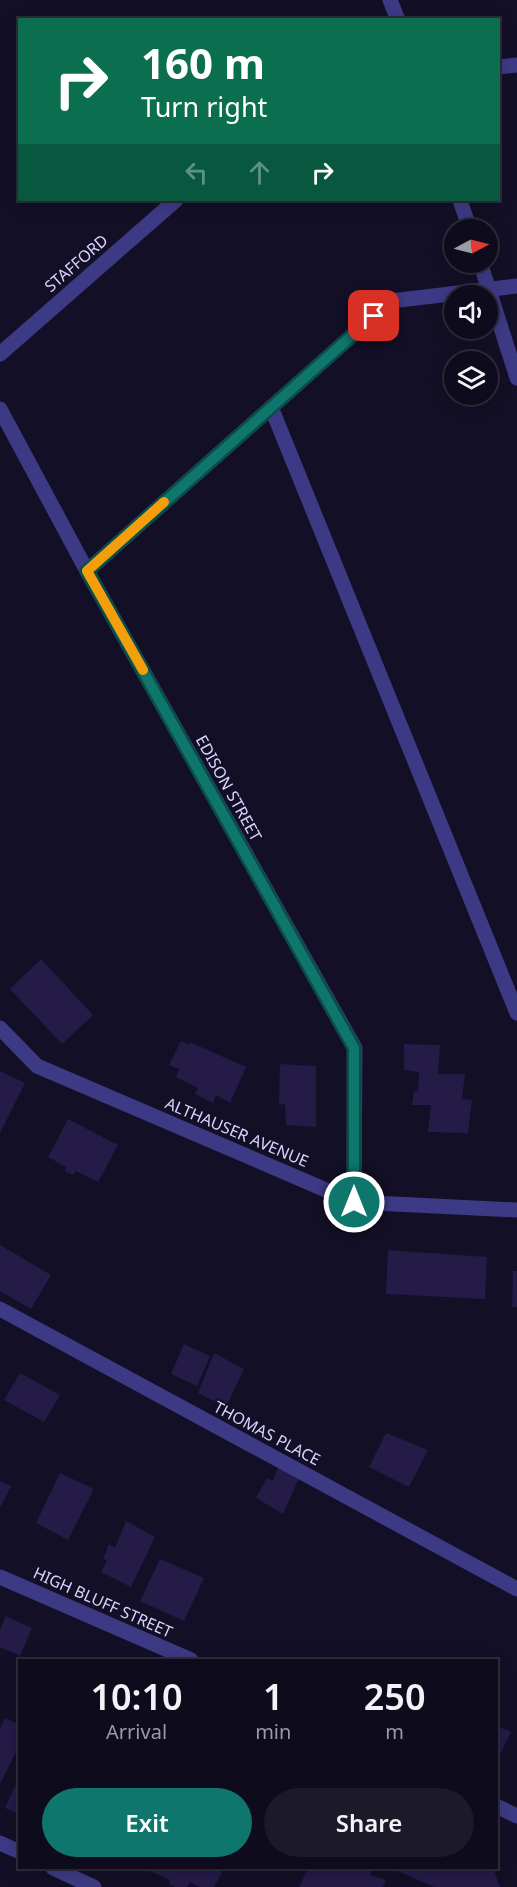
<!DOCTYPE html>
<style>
:root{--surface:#0e0b1c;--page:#1c1929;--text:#f1f3f6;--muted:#9b9ba3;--line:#2e2b3b;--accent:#0f766e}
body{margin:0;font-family:"Noto Sans",sans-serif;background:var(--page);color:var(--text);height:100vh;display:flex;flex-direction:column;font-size:22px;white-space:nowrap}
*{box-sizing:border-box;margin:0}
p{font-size:20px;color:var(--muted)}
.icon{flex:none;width:33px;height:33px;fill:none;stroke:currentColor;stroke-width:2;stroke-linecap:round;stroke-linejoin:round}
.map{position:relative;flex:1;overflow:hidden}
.drawer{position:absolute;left:18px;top:1659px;width:480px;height:210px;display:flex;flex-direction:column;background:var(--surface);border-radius:0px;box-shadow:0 3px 15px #0003,0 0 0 2px var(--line)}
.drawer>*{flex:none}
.top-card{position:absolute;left:18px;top:18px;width:482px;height:183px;border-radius:0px;box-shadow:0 3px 15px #0003,0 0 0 2px var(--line);background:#0b6e4f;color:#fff;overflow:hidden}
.needle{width:39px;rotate:83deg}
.fabs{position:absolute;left:444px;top:219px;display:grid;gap:12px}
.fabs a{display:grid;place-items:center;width:54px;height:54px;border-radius:50%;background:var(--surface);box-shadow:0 3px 15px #0003,0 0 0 2px var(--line);font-size:30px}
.pin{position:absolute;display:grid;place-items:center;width:51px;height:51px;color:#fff;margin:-26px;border-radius:12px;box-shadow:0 3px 9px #0006}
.me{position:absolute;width:66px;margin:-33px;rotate:0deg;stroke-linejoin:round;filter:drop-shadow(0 0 4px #0008)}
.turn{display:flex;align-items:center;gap:21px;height:126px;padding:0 24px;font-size:27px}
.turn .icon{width:78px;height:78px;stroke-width:2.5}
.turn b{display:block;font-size:42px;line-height:51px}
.lanes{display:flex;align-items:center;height:57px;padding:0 24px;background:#0003;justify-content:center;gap:30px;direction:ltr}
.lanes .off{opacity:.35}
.eta{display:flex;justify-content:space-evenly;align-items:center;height:102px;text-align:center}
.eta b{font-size:36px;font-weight:600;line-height:42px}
.button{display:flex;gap:12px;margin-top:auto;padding:12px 24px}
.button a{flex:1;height:69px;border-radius:36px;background:var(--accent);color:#fff;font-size:24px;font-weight:600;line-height:69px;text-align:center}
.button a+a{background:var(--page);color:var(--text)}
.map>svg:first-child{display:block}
.building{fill:#241b47}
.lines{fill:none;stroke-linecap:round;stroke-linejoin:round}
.lane{stroke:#3d3a85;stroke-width:15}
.street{stroke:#3d3a85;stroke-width:15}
.route-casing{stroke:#0a4d48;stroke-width:15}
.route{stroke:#0f766e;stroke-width:10}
.slow{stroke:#f59e0b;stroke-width:10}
.labels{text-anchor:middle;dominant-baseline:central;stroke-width:4.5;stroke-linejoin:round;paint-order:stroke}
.street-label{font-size:16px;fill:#d9d4ff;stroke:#130f26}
</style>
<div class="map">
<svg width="517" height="1887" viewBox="0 0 517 1887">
<rect width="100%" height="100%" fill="#130f26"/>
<!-- building -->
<path class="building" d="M41,959l52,56 -31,29 -52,-55z
M181,1041l8,4 1,-3 56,25 -16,36 -14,-8 -3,8 -18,-9 3,-6 -22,-11 3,-8 -10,-4z
M404,1044l36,1 -2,29h27l-3,25 10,1 -4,33 -40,-1 3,-27h-19l2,-13 4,-1 1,-19 -15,-2z
M280,1064l36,2v61l-30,-2 -1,-21 -6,1z
M0,1071l25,12 -25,50z
M68,1119l50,26 -20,37 -22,-11 -3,4 -8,-4 1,-4 -18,-10z
M0,1245l51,30 -20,34 -31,-18z
M388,1250l99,7 -2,42 -99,-5z
M513,1271h4v36h-5z
M184,1344l26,12 -13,30 -26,-12z
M214,1353l30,16 -18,38 -28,-14z
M20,1373l40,22 -16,27 -40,-22z
M386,1433l42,17 -19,37 -40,-20z
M278,1467l21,11 -16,36 -27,-16 11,-20 6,3z
M60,1473l34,16 -26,51 -32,-17z
M0,1481l11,5 -11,22z
M126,1521l29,16 -24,50 -30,-15 6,-12 -4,-1 6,-15 6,4z
M160,1559l44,19 -20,43 -44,-20z
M6,1616l26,12 -12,28 -20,-9v-17z
M5,1718l15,7v19l-20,40v-55z
M496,1726l15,6 -15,31z
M20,1775v39l-15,-6z
M143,1868h81l-10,19h-14l-10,-5 -3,5h-12l-6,-3 1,-4z
M308,1868h65l-3,7 16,5 -3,7h-84z
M391,1868h102l7,19h-66z"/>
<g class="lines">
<!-- lane -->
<path class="lane" d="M271,407l246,606
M87,571l304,-270 126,-15"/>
<!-- street -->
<path class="street" d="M390,0l8,20
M498,67l19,-2
M460,200l10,30
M480,262l37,116
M0,354l176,-154
M0,409l87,162 268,477 -1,154
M0,1028l37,38 317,136 163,8
M0,1309l517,280
M0,1577l191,83
M496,1806l21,10
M0,1843l20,9
M53,1868l41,19"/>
</g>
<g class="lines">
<!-- route casing -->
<g class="route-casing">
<path id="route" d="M354,1202v-154l-267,-477 287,-255"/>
</g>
<!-- route -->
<use href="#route" class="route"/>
<!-- slow -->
<path class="slow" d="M143,670l-56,-99 77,-69"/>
</g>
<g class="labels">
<!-- street labels -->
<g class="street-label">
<text transform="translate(76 263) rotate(-41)">STAFFORD</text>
<text transform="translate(229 788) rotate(61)">EDISON STREET</text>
<text transform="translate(237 1132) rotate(23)">ALTHAUSER AVENUE</text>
<text transform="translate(267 1433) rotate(28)">THOMAS PLACE</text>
<text transform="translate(103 1602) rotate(24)">HIGH BLUFF STREET</text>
</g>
</g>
</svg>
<div class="fabs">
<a><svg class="needle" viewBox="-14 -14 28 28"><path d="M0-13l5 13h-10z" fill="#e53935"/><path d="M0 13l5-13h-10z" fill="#9b9ba3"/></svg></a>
<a><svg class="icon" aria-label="sound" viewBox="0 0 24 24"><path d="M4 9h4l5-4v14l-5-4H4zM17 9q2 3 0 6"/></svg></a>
<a><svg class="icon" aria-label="layers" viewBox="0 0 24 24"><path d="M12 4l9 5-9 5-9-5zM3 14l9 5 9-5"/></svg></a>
</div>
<div class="pin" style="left:374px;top:316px;background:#d93025"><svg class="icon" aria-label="arrive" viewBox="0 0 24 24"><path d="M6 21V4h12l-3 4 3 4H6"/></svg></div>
<svg class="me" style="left:354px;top:1202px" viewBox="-20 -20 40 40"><circle r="17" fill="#0f766e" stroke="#fff" stroke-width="3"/><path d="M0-11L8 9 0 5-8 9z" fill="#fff"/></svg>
<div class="top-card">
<div class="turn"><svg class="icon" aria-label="right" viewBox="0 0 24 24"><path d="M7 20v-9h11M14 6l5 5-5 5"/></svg><div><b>160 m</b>Turn right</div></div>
<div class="lanes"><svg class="icon off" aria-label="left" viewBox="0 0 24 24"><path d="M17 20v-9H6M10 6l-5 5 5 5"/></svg><svg class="icon off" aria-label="ahead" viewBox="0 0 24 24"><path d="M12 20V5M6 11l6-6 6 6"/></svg><svg class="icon" aria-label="right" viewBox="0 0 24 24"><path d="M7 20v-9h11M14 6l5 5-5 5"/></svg></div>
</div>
<section class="drawer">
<div class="eta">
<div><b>10:10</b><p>Arrival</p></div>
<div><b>1</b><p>min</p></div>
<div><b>250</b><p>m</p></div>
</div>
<div class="button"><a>Exit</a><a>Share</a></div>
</section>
</div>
